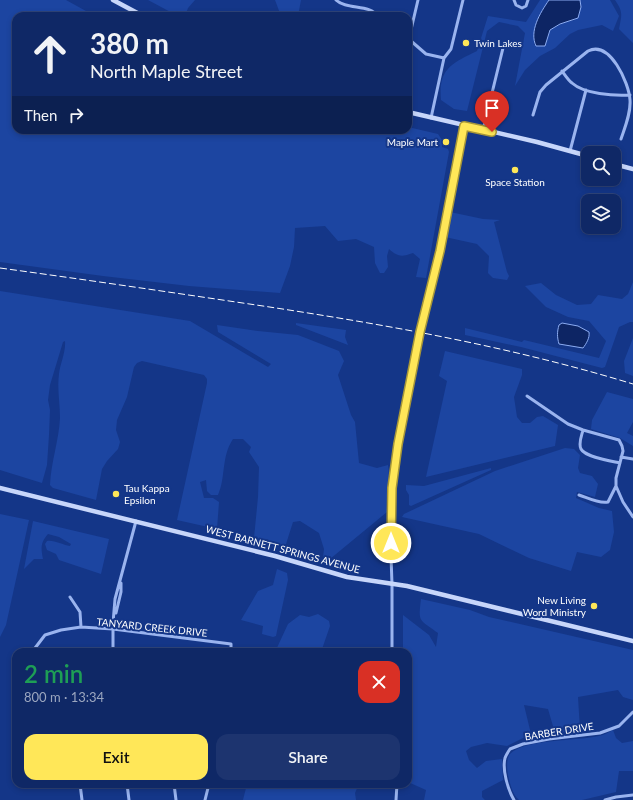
<!DOCTYPE html>
<meta charset="utf-8">
<style>
:root{--surface:#0f2866;--page:#1d346f;--text:#f1f3f6;--muted:#9ba6bf;--line:#2f447a;--accent:#ffe758}
body{margin:0;font-family:Lato,sans-serif;background:var(--page);color:var(--text);height:100vh;display:flex;flex-direction:column;font-size:15px;white-space:nowrap}
*{box-sizing:border-box;margin:0}
p{font-size:13px;color:var(--muted)}
.icon{flex:none;width:22px;height:22px;fill:none;stroke:currentColor;stroke-width:2;stroke-linecap:round;stroke-linejoin:round}
.map{position:relative;flex:1;overflow:hidden}
.sheet{position:absolute;left:12px;top:648px;width:400px;height:140px;display:flex;flex-direction:column;background:var(--surface);border-radius:12px;box-shadow:0 2px 6px #0003,0 0 0 1px var(--line)}
.sheet>*{flex:none}
.hud{position:absolute;left:12px;top:12px;width:400px;height:122px;border-radius:12px;box-shadow:0 2px 6px #0003,0 0 0 1px var(--line);background:#0f2866;color:var(--text);overflow:hidden}
.tools{position:absolute;left:581px;top:146px;display:grid;gap:8px}
.tools a{display:grid;place-items:center;width:40px;height:40px;border-radius:8px;background:var(--surface);box-shadow:0 2px 6px #0003,0 0 0 1px var(--line);font-size:20px}
.pin{position:absolute;display:grid;place-items:center;width:34px;height:34px;color:#fff;margin:-41px -17px;border-radius:50% 50% 50% 0;rotate:-45deg;box-shadow:0 0 4px #0007}
.pin .icon{rotate:45deg}
.me{position:absolute;width:44px;margin:-22px;rotate:0deg;stroke-linejoin:round;filter:drop-shadow(0 0 3px #0008)}
.turn{display:flex;align-items:center;gap:14px;height:84px;padding:0 12px;font-size:18px}
.turn .icon{width:52px;height:52px;stroke-width:2.5}
.turn b{display:block;font-size:28px;line-height:34px}
.then{display:flex;align-items:center;height:38px;padding:0 12px;background:#0003;gap:8px;font-size:15px}
.round{display:grid;place-items:center;flex:none;width:42px;height:42px;border-radius:12px;background:var(--page)}
.headline{display:flex;align-items:center;justify-content:space-between;height:68px;padding:0 12px}
h1{font-size:24px;font-weight:600;line-height:30px;color:#1e9e55}
.button{display:flex;gap:8px;margin-top:auto;padding:8px 12px}
.button a{flex:1;height:46px;border-radius:12px;background:var(--accent);color:#111;font-size:16px;font-weight:600;line-height:46px;text-align:center}
.button a+a{background:var(--page);color:var(--text)}
.map>svg:first-child{display:block}
.green{fill:#1c45a1}
.water{fill:#0d2564;stroke:#8cacf2}
.lines{fill:none;stroke-linecap:round;stroke-linejoin:round}
.street{stroke:#9ab4ef;stroke-width:3}
.secondary{stroke:#c7d6fa;stroke-width:4.5}
.rail{stroke:#fff;stroke-width:1;stroke-dasharray:7 3;stroke-linecap:butt}
.route-casing{stroke:#a69639;stroke-width:10}
.route{stroke:#ffe758;stroke-width:7}
.poi-dot{fill:#ffe758;stroke:#143688;stroke-width:1.5}
.labels{text-anchor:middle;dominant-baseline:central;stroke-width:4;stroke-linejoin:round;paint-order:stroke}
.poi-label{font-size:10px;fill:#fff;stroke:#143688;text-anchor:start}
.street-label{font-size:10px;fill:#fff;stroke:#143688}
</style>
<div class="map">
<svg width="633" height="800" viewBox="0 0 633 800">
<rect width="100%" height="100%" fill="#143688"/>
<!-- green -->
<path class="green" d="M0,0h66l29,16h-79v114h392v-3l30,7 4,6v7l6,2 1,3 -23,126 -10,-1 4,-18 -7,-6c-11,4 -15,4 -24,-4l-2,7 1,11 -4,6h-4l-5,-10 -1,-16 -18,-8 -18,2 -13,-15 -30,2 -1,19 -4,19 -10,27 -91,-7 -86,-10 -103,-14z
M148,0h47l-7,8 -3,8h-7z
M275,0h26l-3,16h-17z
M540,0h9c-9,13 -16,29 -15,45l11,1 5,-16 15,-8 10,-2 6,-13 -1,-7h30l9,16 -6,15 -11,-6 -24,5 -8,4 -15,14 -15,8 -15,14 -10,16 10,-53 -7,-7 -19,-4 -12,9 -20,80 -13,-2 -13,-9c-3,-31 11,-37 36,-49l11,-35 38,6z
M615,0h18v43l-14,-14c3,-15 4,-17 -4,-29z
M450,212l33,7 17,1 -6,2 13,50 2,4 -2,4 -14,-2 -5,-5 1,-17 -12,-12 -32,-7z
M633,282v40h-3l-11,5 -14,40 -3,1 -81,-21 -56,-12v-7l57,14 2,-2 75,18 7,-17 -17,-20 -21,-4 -22,-10 -21,-21 16,-3 15,12 21,10 14,-1 7,-9 24,4 6,-5z
M0,291l190,30 78,46 3,-3 -53,-32 -1,-7 41,6 40,4 41,16 5,10 -6,14 13,40 4,7 4,41 18,5 11,-3c3,17 -3,30 -1,47l-57,47 -7,-1 1,-9 -5,-16 -19,-12 -7,1 -7,22 -4,4 -20,-3 -8,-3v-4l4,-41 1,-30 -10,-15 2,-5 -8,-8h-10c-12,18 -7,38 -15,56h-7l-4,-4 -1,-11 -6,2 4,16h9l6,4 -2,27 -40,-9 30,-137v-4l-3,-4 -62,-14 -5,2 -3,4 -7,30 -10,23 -1,10 4,12 -2,7 -11,12 -5,8 -6,31 -43,-12 -3,-3c1,-23 9,-45 10,-67 0,-15 -3,-29 -1,-44 1,-10 7,-22 6,-33l-2,1 -13,43 -2,15 2,10 -1,25 -2,30 -5,18 -42,-13z
M296,323l50,7 -1,7 3,8 -52,-20z
M633,338v38l-8,-3 -1,-12z
M445,351l77,18v6l-8,22 3,20 5,6h8l7,-6 6,-1 15,9 -3,21 -129,31 21,-96 -8,-5z
M607,392l26,7v23l-6,11 6,3v10l-13,-8 -29,-9 1,-9z
M565,448l9,1 6,6 -2,13 2,5 12,3 6,8 -3,13 -18,-5 -1,6 23,10 13,3 2,21 -4,18 -9,7 -24,-5 -6,19 -42,-13 -50,-24 -77,-17 2,-3 91,-43z
M491,468v2l-80,36 -2,-1v-10l-3,-5v-5l18,1z
M0,514l29,6 -23,105 -6,12z
M33,521l76,18 -8,35 -42,-14 -3,-6 -9,-4 -2,-6 2,-3c8,-1 15,4 23,5l1,-2 -12,-7 -11,-3c-8,9 -7,15 -5,25h-9l-10,10z
M277,569l10,4 1,7 -11,51 -1,5 -3,1 -11,-3 1,-8 -22,-6 17,-29 15,-6z
M421,599l49,11 19,7 144,33v50l-10,-3 -5,-7 -40,7 2,33 -25,3 -7,-24 -24,-4 7,29 -24,12 -20,-3 -16,4 -5,4 3,9 8,8 9,-7 16,-2 1,21 -21,11v6l3,3h-61l2,-10 -18,-8v-19l2,-13 -2,-16v-82h-5v-37l26,20 7,12 2,-14c-19,-14 -20,-10 -17,-34z
M318,614l11,7 1,5 -9,26h-46l13,-28 12,-9 9,2z
M613,730l3,8 6,5 11,-2v30h-14l-3,21 -34,8h-63c-7,-6 -9,-17 -11,-25 -1,-6 -2,-16 2,-21 13,-15 69,-13 89,-18 5,-1 10,-4 14,-6z
M247,784h112l-4,9 1,7h-113z"/>
<!-- water -->
<path class="water" d="M549,0h31l1,7 -3,11 -18,6 -10,6 -5,16h-9c-7,-15 4,-33 13,-46z
M562,323l16,3 11,6c1,6 -3,12 -6,16l-24,-4c-2,-7 -2,-12 0,-19z"/>
<g class="lines">
<!-- street -->
<path class="street" d="M336,0c10,10 35,4 41,16
M418,0l-8,34 1,7 15,13 18,4
M514,0l2,5 6,3 4,-2 2,-6
M562,71c3,4 6,9 10,12 12,11 42,13 58,12
M533,115l7,-23 6,-7 42,-34c22,-11 41,32 42,49 1,13 -5,27 -9,39
M431,118l13,-60 7,-9 12,-49
M483,130l20,-82
M570,151l16,-61
M527,396l41,28 15,6 36,10 3,6 1,5 -7,27v8l7,16 10,15
M583,430c-1,5 -5,13 -2,19 4,8 30,12 39,14
M621,457l12,2
M579,495c9,3 20,9 29,7l8,-16
M70,597l10,15 1,15
M116,613l5,-21v-9
M32,652l13,-17 16,-5 20,-3 32,2 118,15v8
M113,652v-29l2,-24 21,-78
M392,652v-68l-2,-55 2,-41 6,-44 23,-112 19,-81 24,-126
M80,784l2,16
M127,784l2,16
M174,784l2,16
M205,800l4,-16
M396,800l1,-16
M514,800c-6,-10 -12,-30 -9,-42 1,-3 3,-6 5,-9l13,-5 26,-5 51,-6 19,-7 14,-14
M605,800l11,-3 17,-2"/>
<!-- secondary -->
<path class="secondary" d="M113,0l30,16
M408,112l129,30 51,14
M614,164l19,5
M0,488l275,68 72,21 60,9 226,55"/>
<!-- rail -->
<path class="rail" d="M0,268c88,12 175,25 263,38 125,19 249,41 370,78"/>
</g>
<g class="lines">
<!-- route casing -->
<g class="route-casing">
<path id="route" d="M391,543l1,-55 6,-44 22,-112 20,-81 24,-125 28,6"/>
</g>
<!-- route -->
<use href="#route" class="route"/>
</g>
<!-- markers -->
<g class="poi-dot">
<circle cx="466" cy="43" r="4"/>
<circle cx="446" cy="142" r="4"/>
<circle cx="515" cy="170" r="4"/>
<circle cx="116" cy="494" r="4"/>
<circle cx="594" cy="606" r="4"/>
</g>
<g class="labels">
<!-- poi labels -->
<g class="poi-label">
<text x="474" y="43">Twin Lakes</text>
<text x="438" y="142" text-anchor="end">Maple Mart</text>
<text x="515" y="182" text-anchor="middle">Space Station</text>
<text x="124" y="488">Tau Kappa<tspan x="124" dy="12">Epsilon</tspan></text>
<text x="586" y="600" text-anchor="end">New Living<tspan x="586" dy="12">Word Ministry</tspan></text>
</g>
<!-- street labels -->
<g class="street-label">
<text transform="translate(283 549) rotate(15)">WEST BARNETT SPRINGS AVENUE</text>
<text transform="translate(152 627) rotate(6)">TANYARD CREEK DRIVE</text>
<text transform="translate(559 731) rotate(-9)">BARBER DRIVE</text>
</g>
</g>
</svg>
<div class="tools">
<a><svg class="icon" aria-label="search" viewBox="0 0 24 24"><circle cx="10" cy="10" r="6"/><path d="M15 15l6 6"/></svg></a>
<a><svg class="icon" aria-label="layers" viewBox="0 0 24 24"><path d="M12 4l9 5-9 5-9-5zM3 14l9 5 9-5"/></svg></a>
</div>
<div class="pin" style="left:492px;top:132px;background:#d93025"><svg class="icon" aria-label="arrive" viewBox="0 0 24 24"><path d="M6 21V4h12l-3 4 3 4H6"/></svg></div>
<svg class="me" style="left:391px;top:543px" viewBox="-20 -20 40 40"><circle r="17" fill="#ffe758" stroke="#fff" stroke-width="3"/><path d="M0-11L8 9 0 5-8 9z" fill="#fff"/></svg>
<div class="hud">
<div class="turn"><svg class="icon" aria-label="ahead" viewBox="0 0 24 24"><path d="M12 20V5M6 11l6-6 6 6"/></svg><div><b>380 m</b>North Maple Street</div></div>
<div class="then">Then<svg class="icon" aria-label="right" viewBox="0 0 24 24"><path d="M7 20v-9h11M14 6l5 5-5 5"/></svg></div>
</div>
<section class="sheet">
<div class="headline"><div><h1>2 min</h1><p>800 m · 13:34</p></div><a class="round" style="background:#d93025;color:#fff"><svg class="icon" aria-label="close" viewBox="0 0 24 24"><path d="M6 6l12 12M18 6L6 18"/></svg></a></div>
<div class="button"><a>Exit</a><a>Share</a></div>
</section>
</div>
